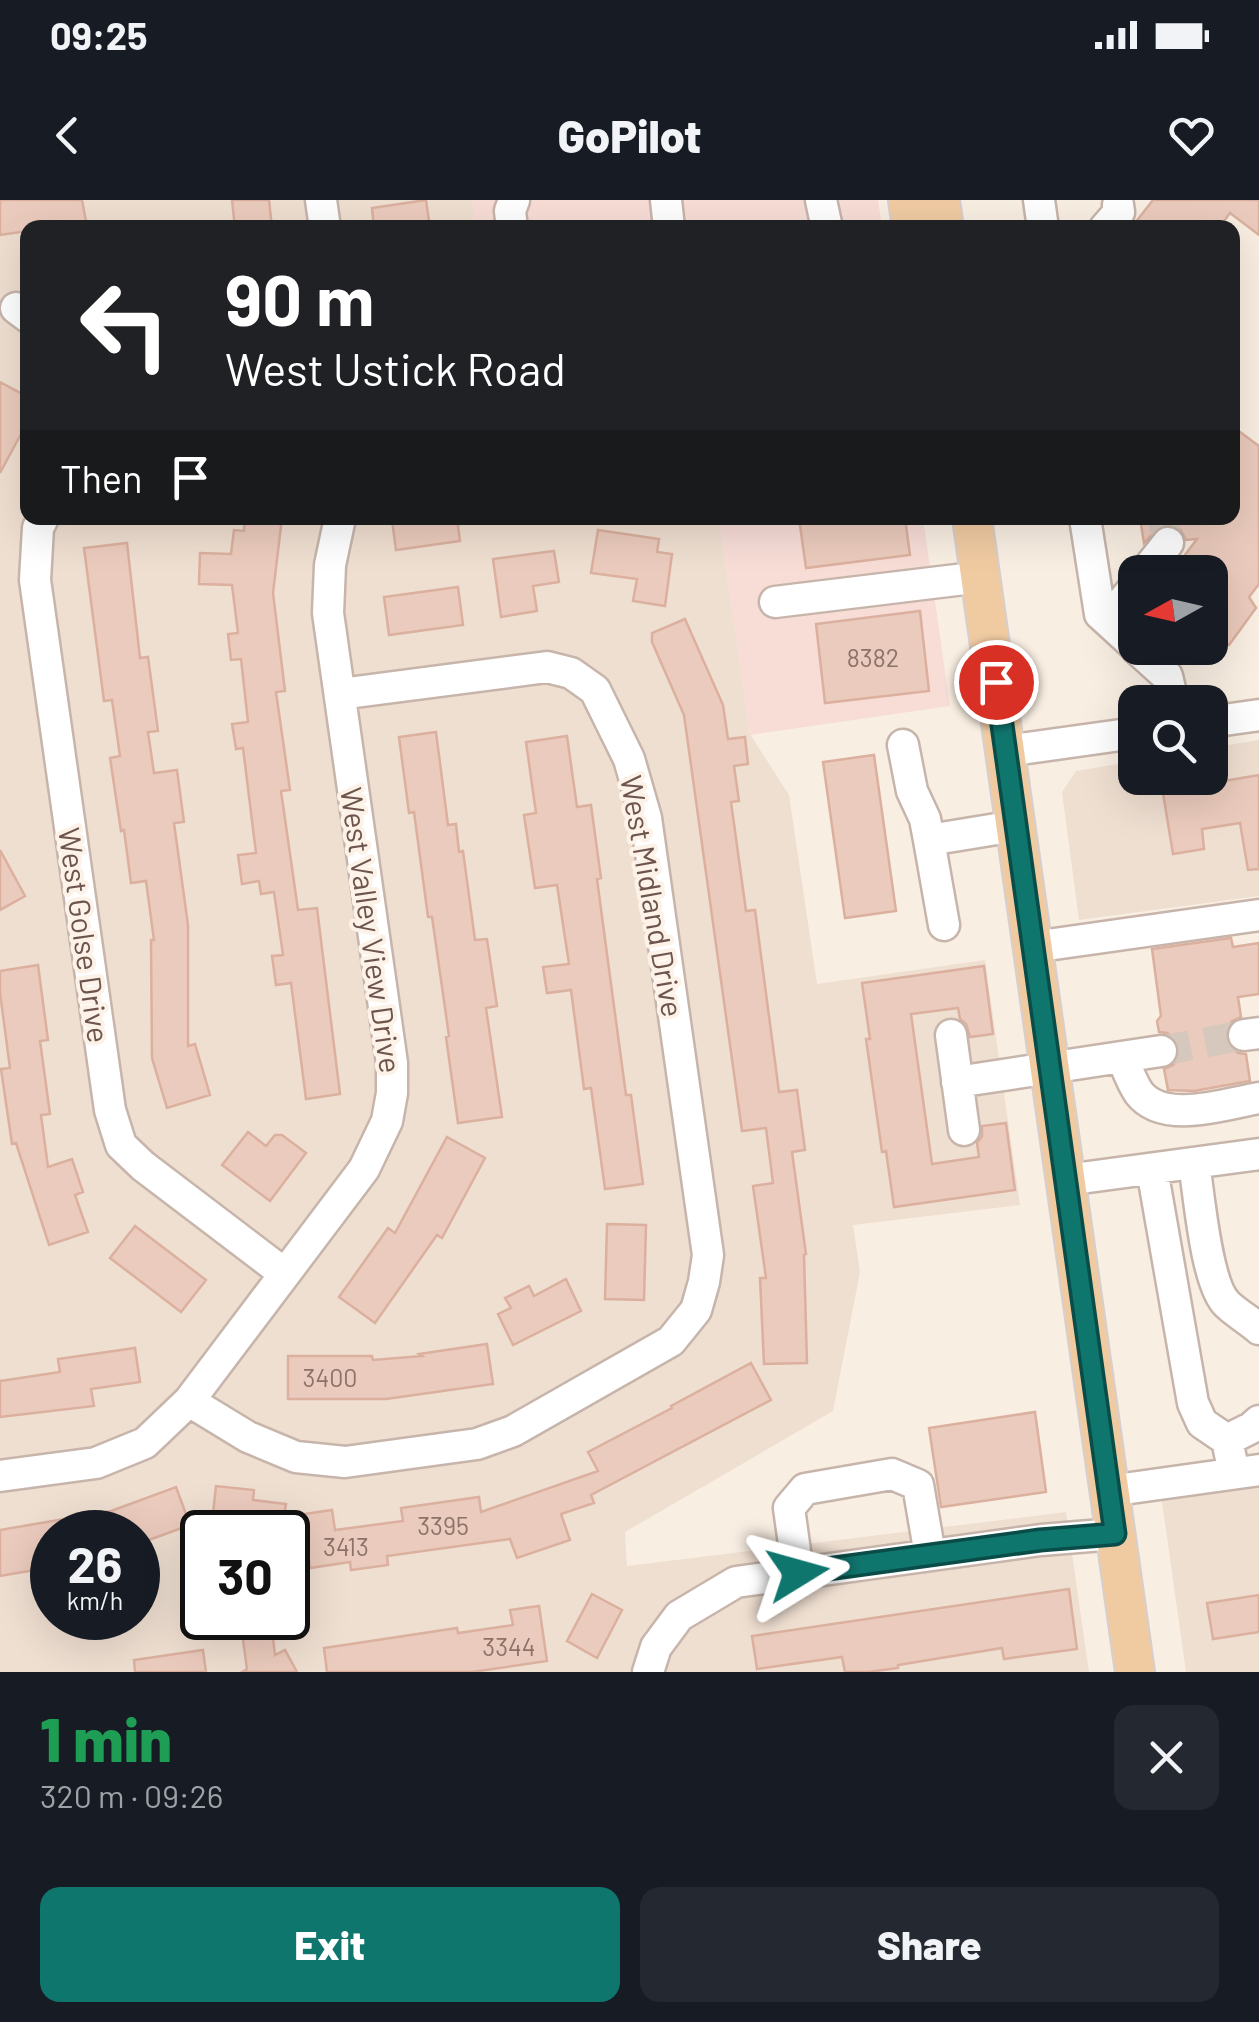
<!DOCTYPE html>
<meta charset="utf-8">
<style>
:root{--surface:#171b24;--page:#242831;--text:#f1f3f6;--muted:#9ea1a6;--accent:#0f766e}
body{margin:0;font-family:Barlow,sans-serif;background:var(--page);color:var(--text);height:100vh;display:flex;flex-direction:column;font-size:38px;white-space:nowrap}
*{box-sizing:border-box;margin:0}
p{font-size:32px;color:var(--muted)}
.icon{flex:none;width:55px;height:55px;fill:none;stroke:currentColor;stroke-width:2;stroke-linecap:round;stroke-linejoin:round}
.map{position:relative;height:1472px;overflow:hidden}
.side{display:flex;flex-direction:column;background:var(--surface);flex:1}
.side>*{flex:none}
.hud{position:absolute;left:20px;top:20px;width:1220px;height:305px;border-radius:20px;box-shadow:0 10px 40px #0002;background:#202124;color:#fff;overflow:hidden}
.needle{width:65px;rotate:262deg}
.fabs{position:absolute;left:1118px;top:355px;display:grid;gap:20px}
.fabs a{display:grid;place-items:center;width:110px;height:110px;border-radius:20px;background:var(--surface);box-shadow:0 10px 40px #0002;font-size:50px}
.speed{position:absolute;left:30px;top:1310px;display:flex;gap:20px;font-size:50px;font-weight:700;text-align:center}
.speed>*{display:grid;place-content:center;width:130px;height:130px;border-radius:50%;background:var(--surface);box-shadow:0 10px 40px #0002;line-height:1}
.speed small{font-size:25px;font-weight:400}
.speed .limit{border:5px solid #111;border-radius:15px;background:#fff;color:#111}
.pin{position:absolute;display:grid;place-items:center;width:85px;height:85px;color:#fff;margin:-42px;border:5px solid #fff;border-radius:50%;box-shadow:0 2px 10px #0007}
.me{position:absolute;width:110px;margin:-55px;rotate:82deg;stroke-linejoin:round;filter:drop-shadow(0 0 8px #0008)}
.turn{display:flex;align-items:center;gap:35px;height:210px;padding:0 40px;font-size:45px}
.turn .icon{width:130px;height:130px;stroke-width:2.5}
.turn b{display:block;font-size:70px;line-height:85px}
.then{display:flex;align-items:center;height:95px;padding:0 40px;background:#0003;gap:20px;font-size:38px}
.round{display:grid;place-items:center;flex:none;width:105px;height:105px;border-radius:20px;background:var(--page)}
.overview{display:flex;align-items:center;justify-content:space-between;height:170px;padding:0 40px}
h1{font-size:60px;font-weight:800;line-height:75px;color:#1e9e55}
.primary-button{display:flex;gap:20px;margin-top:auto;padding:20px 40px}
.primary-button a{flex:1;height:115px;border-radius:20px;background:var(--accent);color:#fff;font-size:40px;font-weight:800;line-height:115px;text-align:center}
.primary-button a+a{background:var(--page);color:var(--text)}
.status{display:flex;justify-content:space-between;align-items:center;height:70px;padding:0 50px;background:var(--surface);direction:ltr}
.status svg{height:28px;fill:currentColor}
header{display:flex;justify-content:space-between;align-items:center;height:130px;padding:0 40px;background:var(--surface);font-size:45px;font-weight:800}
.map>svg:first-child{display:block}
.residential{fill:#efdfd1;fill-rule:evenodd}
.commercial{fill:#f8ddd7}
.building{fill:#ebcbbd;stroke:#dbb09f;stroke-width:2.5}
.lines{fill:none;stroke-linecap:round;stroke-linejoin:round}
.minor-tunnel{stroke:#d6c8bc;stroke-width:30;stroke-dasharray:30 15;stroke-linecap:butt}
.minor-casing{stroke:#c7b5ab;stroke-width:35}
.major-casing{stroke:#d6cfcd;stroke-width:42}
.minor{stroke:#fff;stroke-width:30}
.major{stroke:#f0cba2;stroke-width:38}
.route-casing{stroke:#0a4d48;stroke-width:25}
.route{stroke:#0f766e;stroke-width:18}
.labels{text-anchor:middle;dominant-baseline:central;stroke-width:8;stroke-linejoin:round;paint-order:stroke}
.number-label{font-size:25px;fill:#8c7268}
.street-label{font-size:30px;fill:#6d544c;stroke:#fcf2e7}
</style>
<div class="status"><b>09:25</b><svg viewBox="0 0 49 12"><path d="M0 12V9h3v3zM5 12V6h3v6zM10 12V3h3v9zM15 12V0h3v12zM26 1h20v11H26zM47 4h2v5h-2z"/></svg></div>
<header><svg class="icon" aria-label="back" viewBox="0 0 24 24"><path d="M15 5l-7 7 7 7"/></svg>GoPilot<svg class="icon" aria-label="heart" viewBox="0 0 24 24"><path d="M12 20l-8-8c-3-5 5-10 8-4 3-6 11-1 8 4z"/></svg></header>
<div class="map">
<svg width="1259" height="1472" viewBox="0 0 1259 1472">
<rect width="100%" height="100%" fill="#f9eee2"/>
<!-- residential -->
<path class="residential" d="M0,0h472l4,27 -448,1v290h691l31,216 39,61 28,189 168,-24 35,245 -167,20 7,47 -27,139 -208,121 2,34 439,-54 23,160h-1089zM52,1332h86v86h-86zM202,1332h86v86h-86z
M1259,540v156l-180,24 -17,-128 14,-21 59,-10v17h75v-30z
M1259,1281v191h-73l-25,-177z"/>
<!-- commercial -->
<path class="commercial" d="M472,0h406l4,27h-406z
M719,318h204l27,188 -200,29z"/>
<!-- building -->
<path class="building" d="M0,0h82l4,21 -38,7h-20v3l-28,4z
M232,0h37l3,28h-37z
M426,0l4,28h-56l-2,-20z
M1153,0h106v35l-29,-22 -11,15h-88z
M0,182l28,15v24l-28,52z
M1232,226l27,20v138l-10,13 7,11 -27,37 -19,-14v-59h-38l25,-33 -11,1 -6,-11 -10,-5 -10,2 -16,17 -4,-25h92z
M245,318h37l-9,75 12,98 -9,1 14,98 -9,1 17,119 19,-2 23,186 -34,5 -15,-116 -15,2 -4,-29 11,-1 -9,-63 -13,2 -2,-13 -17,3 -4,-29 18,-2 -13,-105 -7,1 -4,-25 16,-2 -7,-63 -10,1 -3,-26 10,-1 -6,-48 -33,-1 1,-31 31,1 3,-24 10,1z
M411,318h46l3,23 -64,9 -4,-30z
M799,318h106l5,37 -104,13z
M598,330l61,9 -2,13 15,2 -7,52 -32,-5 4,-22 -46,-6z
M127,343l13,115 8,-1 10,74 -10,1 6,41 23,-3 7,52 -10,1 14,102v121l7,-2 15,51 -43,13 -15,-50 -1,-118h3l-8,-59 -15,2 -7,-53 -3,1 -11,-73 10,-2 -8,-56 -8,1 -20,-153z
M554,351l5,31 -26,4 4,25 -36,6 -8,-58z
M458,387l5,38 -74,10 -5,-38z
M920,411l9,80 -104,12 -9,-79z
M685,419l38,86 5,34 17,-2 3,27 -14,2 5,35 -8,1 15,109 9,-1 24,182 18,-2 8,60 -13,2 14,102 -2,1 3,108 -43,1 -4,-86h6l-13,-92 20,-3 -7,-55 -24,3 -58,-416 -32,-73v-9z
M436,532l12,93 8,-1 3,28 4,-1 12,89 12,-1 10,67 -11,2 16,109 -44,6 -12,-86 3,-1 -17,-119h-4l-14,-105 -5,1 -10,-76z
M567,536l10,71 14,-2 10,73 -4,1 14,105 15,111h5l12,89 -38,5 -14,-101 -7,1 -13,-99 -24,3 -4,-26 26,-3 -12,-79 -22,3 -11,-73 12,-2 -10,-71z
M874,555l22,156 -51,7 -22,-156z
M1259,575v94l-11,1 -8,-47 -38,6 2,20 -31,5 -11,-67 55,-9 1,4z
M0,650l25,46 -25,14z
M1231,738l2,9 26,-4v51l-21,3 3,20 -9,4 -5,6 -2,9 5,11 8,6 8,1 4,27 -56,10 -26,-1 -4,-21 9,-4 5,-6 2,-10 -5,-10 -8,-6 -8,-1 -2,-11 4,-5 -9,-67z
M38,765l10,75 -8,1 10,73 -9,1 7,52 24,-8 11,33 -8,3 13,37 -39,13 -33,-102 -4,1 -11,-75 9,-1 -10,-75v-22z
M984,766l9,68 -23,3 -4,-13 -6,-5 -2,-11 -47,6 21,150 47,-7 -2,-14 5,-7v-10l24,-3 9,67 -121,17 -8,-56 -4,1 -16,-113h4l-8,-56z
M248,932l18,14 9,-11h7l24,18 -36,48 -48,-36z
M447,937l38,21 -43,80 -5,-3 -62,88 -36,-26 49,-69 7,5z
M607,1024l39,1 -2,75 -39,-1z
M135,1026l71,54 -25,32 -71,-54z
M566,1079l15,32 -68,34 -15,-31 13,-6 -6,-10 24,-12 5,10z
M487,1144l6,40 -107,15h-98v-43h84l1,4 49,-4 -3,-2z
M135,1148l5,34 -49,7 3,17 -94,11v-36l60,-9 -2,-13z
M751,1163l20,37 -180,95 3,8 -33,11 9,26 -53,18 -7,-19 -123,17 1,9 -37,5 -1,-8 -40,6 -5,-36h-94l5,-46 38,4 -1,10 33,4 -2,13 48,-7 3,20 68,-9 -2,-13 78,-11 2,15 117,-41 -10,-19 84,-44 -1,-2z
M1035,1212l11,80 -105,15 -12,-79z
M176,1287l14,38 -52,19v-12h-86v35l-52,9v-46l111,-19z
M1069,1389l8,60 -73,10 -2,-11 -104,17v3l-30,4h-23l-3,-15 -85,12 -5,-33z
M592,1394l30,16 -25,48 -30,-17z
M1259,1395v37l-46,7 -6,-36z
M539,1406l8,55 -75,11h-145l-3,-24 133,-20 1,5 55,-8 -3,-15z
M271,1421l4,34 10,-5 12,22h-55l5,-3 -6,-44z
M203,1450l3,22h-71l-1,-12z"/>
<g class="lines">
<!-- minor-tunnel -->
<path class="minor-tunnel" d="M1163,318l5,25
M1161,851l83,-16"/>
<!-- minor casing -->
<g class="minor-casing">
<path id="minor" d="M321,0l4,28
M666,0l3,28
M821,0l6,28
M1039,0l4,28
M512,28l-2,-17 4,-11
M1105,28l14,-16 -1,-7
M16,108l12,9
M43,318l-5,10 -3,52 75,530 11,35 22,21 142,108
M1085,318l15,96 35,32
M1145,372l23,-29
M775,402l206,-25
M1100,414l20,-9 15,-19
M1136,448l31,28 6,26
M1210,522l49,-7
M903,545l9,46 13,28 4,21 86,-14
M1006,551l129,-18
M929,640l15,85
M1033,747l226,-32
M951,835l13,95
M1244,835l15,-2
M1122,857c5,12 10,26 17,36 25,32 86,11 120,5
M957,882l204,-31
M1194,963c5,31 12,121 33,141 9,9 22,16 32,25
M1152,969l41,234 9,20 25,17 7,33
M1066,980l193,-26
M189,1201l175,-232 23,-48 5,-28v-30l-64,-450 2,-48 10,-47
M1227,1240l24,-12 8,-7
M0,1276l96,-13 49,-20 44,-42 59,36 48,20 49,5 132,-18 36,-13 158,-90 25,-31 8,-28 4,-27 -62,-437 -17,-59 -34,-69 -24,-17 -24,-6 -207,27
M1109,1291l150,-21
M798,1373l-9,-65 16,-19 87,-15 26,11 12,70
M648,1472l8,-25 23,-31 57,-34 305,-42 74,-6"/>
</g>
<!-- major casing -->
<g class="major-casing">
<path id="major" d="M908,0l4,28
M940,0l4,28
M972,318l163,1154"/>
</g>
<!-- minor -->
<use href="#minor" class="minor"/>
<!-- major -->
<use href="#major" class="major"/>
</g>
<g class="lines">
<!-- route casing -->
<g class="route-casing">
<path id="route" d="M798,1373l242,-33 75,-6 -119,-852"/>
</g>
<!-- route -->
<use href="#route" class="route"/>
</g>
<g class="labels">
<!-- number labels -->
<g class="number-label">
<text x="873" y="457">8382</text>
<text x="330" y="1177">3400</text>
<text x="443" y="1325">3395</text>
<text x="346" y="1346">3413</text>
<text x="509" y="1446">3344</text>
</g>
<!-- street labels -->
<g class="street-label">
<text transform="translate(653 696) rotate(80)">West Midland Drive</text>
<text transform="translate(372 730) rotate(82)">West Valley View Drive</text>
<text transform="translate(85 735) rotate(82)">West Golse Drive</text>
</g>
</g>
</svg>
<div class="fabs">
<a><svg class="needle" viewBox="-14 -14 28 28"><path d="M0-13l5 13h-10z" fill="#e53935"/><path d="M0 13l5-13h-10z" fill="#9ea1a6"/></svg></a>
<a><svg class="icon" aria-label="search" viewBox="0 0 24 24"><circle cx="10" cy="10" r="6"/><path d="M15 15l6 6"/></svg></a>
</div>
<div class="speed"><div>26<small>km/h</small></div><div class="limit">30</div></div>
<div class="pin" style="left:996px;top:482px;background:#d93025"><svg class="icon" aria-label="arrive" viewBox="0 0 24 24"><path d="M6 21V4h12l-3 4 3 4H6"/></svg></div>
<svg class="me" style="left:798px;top:1373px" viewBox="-20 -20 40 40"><path d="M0-17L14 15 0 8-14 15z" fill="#0f766e" stroke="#fff" stroke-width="4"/></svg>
<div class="hud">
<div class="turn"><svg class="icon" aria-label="left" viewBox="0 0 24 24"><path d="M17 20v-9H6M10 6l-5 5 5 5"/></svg><div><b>90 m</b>West Ustick Road</div></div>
<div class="then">Then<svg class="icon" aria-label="arrive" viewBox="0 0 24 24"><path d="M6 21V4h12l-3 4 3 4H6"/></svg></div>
</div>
</div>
<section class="side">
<div class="overview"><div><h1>1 min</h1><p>320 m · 09:26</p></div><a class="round"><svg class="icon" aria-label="close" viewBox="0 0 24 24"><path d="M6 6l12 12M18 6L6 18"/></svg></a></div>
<div class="primary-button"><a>Exit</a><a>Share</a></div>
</section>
